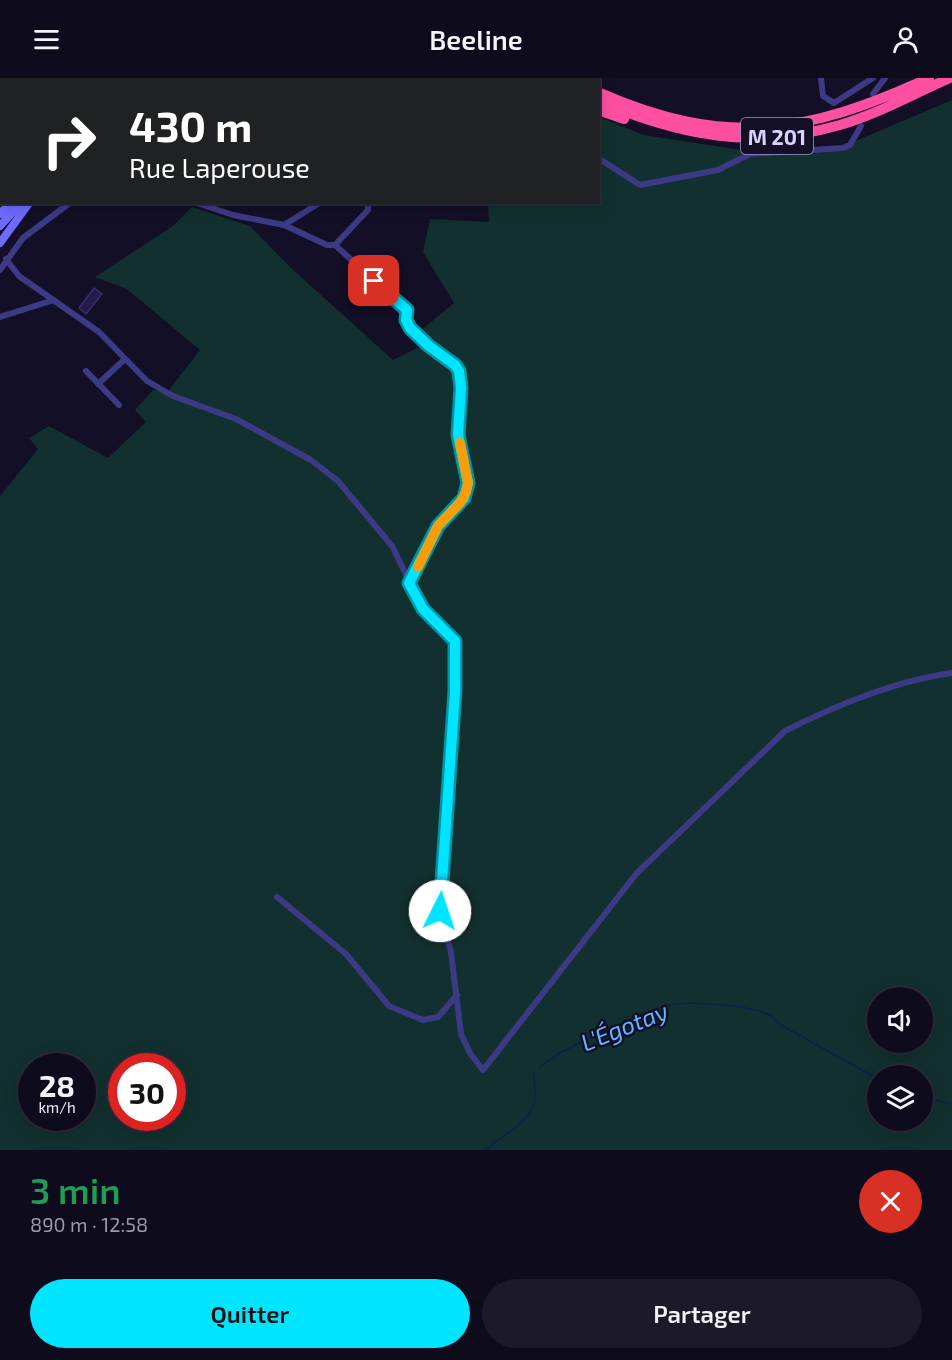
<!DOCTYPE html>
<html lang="fr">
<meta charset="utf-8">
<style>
:root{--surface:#0e0b1c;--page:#1c1929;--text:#f1f3f6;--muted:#9b9ba3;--line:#2e2b3b;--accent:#00e5ff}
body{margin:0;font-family:"Exo 2",sans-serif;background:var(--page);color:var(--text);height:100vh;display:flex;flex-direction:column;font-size:22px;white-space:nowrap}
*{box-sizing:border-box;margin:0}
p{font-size:20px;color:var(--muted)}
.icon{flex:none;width:33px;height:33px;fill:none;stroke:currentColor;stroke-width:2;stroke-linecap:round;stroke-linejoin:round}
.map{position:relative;height:1072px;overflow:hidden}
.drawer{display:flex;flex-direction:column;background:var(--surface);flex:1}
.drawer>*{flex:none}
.hud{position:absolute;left:0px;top:0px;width:600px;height:126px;box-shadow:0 3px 15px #0003,0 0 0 2px var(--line);background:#202124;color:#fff;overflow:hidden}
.buttons{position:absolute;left:867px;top:909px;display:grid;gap:12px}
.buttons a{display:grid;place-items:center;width:66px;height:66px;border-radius:50%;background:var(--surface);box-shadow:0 3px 15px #0003,0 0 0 2px var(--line);font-size:30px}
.speed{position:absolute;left:18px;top:975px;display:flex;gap:12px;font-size:30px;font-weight:700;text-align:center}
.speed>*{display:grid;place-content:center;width:78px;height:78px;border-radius:50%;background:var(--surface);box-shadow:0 3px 15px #0003,0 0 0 2px var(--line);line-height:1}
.speed small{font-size:15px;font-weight:400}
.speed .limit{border:9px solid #d22;background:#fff;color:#111}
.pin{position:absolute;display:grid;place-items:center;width:51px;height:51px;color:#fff;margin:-26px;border-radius:12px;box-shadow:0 3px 9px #0006}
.me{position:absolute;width:66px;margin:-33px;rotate:4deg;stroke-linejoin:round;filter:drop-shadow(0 0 4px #0008)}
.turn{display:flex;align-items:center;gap:21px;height:126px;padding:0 30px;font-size:27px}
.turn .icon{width:78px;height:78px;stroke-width:2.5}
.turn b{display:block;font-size:42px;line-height:51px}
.round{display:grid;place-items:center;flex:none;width:63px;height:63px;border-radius:32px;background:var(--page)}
.overview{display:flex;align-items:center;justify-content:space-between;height:102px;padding:0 30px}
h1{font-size:36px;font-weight:600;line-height:45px;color:#1e9e55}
.action{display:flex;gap:12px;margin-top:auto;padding:12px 30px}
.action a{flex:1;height:69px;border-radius:36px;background:var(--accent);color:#111;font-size:24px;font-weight:600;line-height:69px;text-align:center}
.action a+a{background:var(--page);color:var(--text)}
header{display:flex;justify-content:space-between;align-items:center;height:78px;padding:0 30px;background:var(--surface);font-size:27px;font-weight:600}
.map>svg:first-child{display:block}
.green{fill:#12302f;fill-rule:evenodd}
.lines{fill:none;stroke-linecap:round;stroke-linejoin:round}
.stream{stroke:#0c2248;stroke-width:1.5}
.building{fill:#241b47;stroke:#3b2d73;stroke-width:1.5}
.street{stroke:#3d3a85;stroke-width:6}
.secondary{stroke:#6f6bff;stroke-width:8}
.highway{stroke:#ff4fa3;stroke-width:10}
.route-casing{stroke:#0095a6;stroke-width:15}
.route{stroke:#00e5ff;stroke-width:10}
.slow{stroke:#f59e0b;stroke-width:10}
.labels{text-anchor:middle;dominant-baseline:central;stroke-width:5;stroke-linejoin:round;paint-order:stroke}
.shield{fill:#130f26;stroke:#9e99be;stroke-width:1.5}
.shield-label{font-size:21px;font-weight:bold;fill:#d9d4ff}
.water-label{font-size:24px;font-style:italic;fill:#62b6ff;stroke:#130f26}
</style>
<header><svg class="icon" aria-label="menu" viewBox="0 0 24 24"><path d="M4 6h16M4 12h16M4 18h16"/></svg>Beeline<svg class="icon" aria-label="person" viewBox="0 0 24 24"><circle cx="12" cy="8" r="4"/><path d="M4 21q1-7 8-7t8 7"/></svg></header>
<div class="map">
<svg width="952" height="1072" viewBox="0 0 952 1072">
<rect width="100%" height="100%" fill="#130f26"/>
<!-- green -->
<path class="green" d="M952,22v1050h-952v-654l38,-47 -9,-11 20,-12 59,32 38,-36 -11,-12 18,-20 15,1 32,-41 -73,-61 -32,-12 78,-51 19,-19 58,19 41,42 102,92 32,-16 -6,-12 35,-29 -31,-51 7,-33 59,3 -1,-19 110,-1 1,-85 45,18 116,18 79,-5zM878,920h44v44h-44zM32,988h50v52h-50zM122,988h50v52h-50zM878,998h44v44h-44z"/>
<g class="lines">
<!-- stream -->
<path class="stream" d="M622,945c15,-7 32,-15 48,-18 20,-4 84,0 101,11 4,2 7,6 10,9l97,54
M539,990l17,-13 56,-28
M922,1019l30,7
M486,1072c16,-16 43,-25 49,-49 2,-8 -2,-18 -1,-28"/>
</g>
<!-- building -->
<path class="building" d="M94,210l8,6 -16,20 -7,-6z"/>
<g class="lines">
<!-- street -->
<path class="street" d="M821,0l2,18 11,7 39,-25
M873,16l12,-16
M598,80l42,27 78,-15 32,-16 93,-6 7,-3 11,-19
M0,94l2,-1
M194,124l39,13 51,10 43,20h8l72,65v14l22,22 29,22 3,21 -3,46 10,48 -1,9 -7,11 -22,23 -29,57
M284,147l37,-23
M335,167l33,-35v-8
M6,181l13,17 80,56 48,49 26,15 63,23 75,41 27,21 54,65 31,63 32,32v50l-15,220 11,41 10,82 9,19 13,17 153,-196 149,-143c49,-25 113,-51 167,-58
M0,192l23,-32 48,-36
M0,239l54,-17
M86,293l33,34
M98,306l27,-25
M277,819l69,57 43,52 34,14 15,-3 19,-22"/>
<!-- secondary -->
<path class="secondary" d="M134,2l2,-2
M150,2l3,-2
M0,33h2
M0,136l11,-12
M0,148l22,-24
M0,165l30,-41"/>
<!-- highway -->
<path class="highway" d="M529,0l3,2
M550,0l2,2
M570,0l3,2
M588,0l2,2
M598,14c127,56 209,42 331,-14
M598,23c82,35 155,49 242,24 38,-11 73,-31 110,-47
M598,32l26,9"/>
</g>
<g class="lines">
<!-- route casing -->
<g class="route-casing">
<path id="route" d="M374,203l33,29 -1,10 4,8 19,18 26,19 4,6 2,17 -3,47 10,48 -4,15 -26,28 -29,57 14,26 32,32v50l-15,220"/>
</g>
<!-- route -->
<use href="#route" class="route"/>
<!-- slow -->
<path class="slow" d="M418,489l20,-41 22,-23 6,-11 2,-9 -8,-40"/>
</g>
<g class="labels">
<!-- shield labels -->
<rect class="shield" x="741" y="40" width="72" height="36" rx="4.5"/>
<g class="shield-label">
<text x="777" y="58">M 201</text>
</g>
<!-- water labels -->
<g class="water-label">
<text transform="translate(624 948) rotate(-22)">L'Égotay</text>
</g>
</g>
</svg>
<div class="buttons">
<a><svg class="icon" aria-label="sound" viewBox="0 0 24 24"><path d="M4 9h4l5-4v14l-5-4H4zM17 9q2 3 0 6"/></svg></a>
<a><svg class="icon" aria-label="layers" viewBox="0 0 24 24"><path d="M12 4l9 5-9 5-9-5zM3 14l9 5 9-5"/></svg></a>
</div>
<div class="speed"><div>28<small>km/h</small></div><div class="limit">30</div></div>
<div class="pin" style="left:374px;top:203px;background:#d93025"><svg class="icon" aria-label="arrive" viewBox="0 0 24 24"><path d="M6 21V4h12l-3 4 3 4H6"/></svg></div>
<svg class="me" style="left:440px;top:833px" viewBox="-20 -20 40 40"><circle r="19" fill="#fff"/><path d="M0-13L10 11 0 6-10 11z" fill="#00e5ff"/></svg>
<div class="hud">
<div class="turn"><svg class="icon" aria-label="right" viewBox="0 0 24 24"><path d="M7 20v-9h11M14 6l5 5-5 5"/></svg><div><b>430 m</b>Rue Laperouse</div></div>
</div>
</div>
<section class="drawer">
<div class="overview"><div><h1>3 min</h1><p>890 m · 12:58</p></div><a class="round" style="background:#d93025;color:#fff"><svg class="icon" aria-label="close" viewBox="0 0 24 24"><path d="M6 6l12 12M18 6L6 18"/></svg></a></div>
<div class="action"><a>Quitter</a><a>Partager</a></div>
</section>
